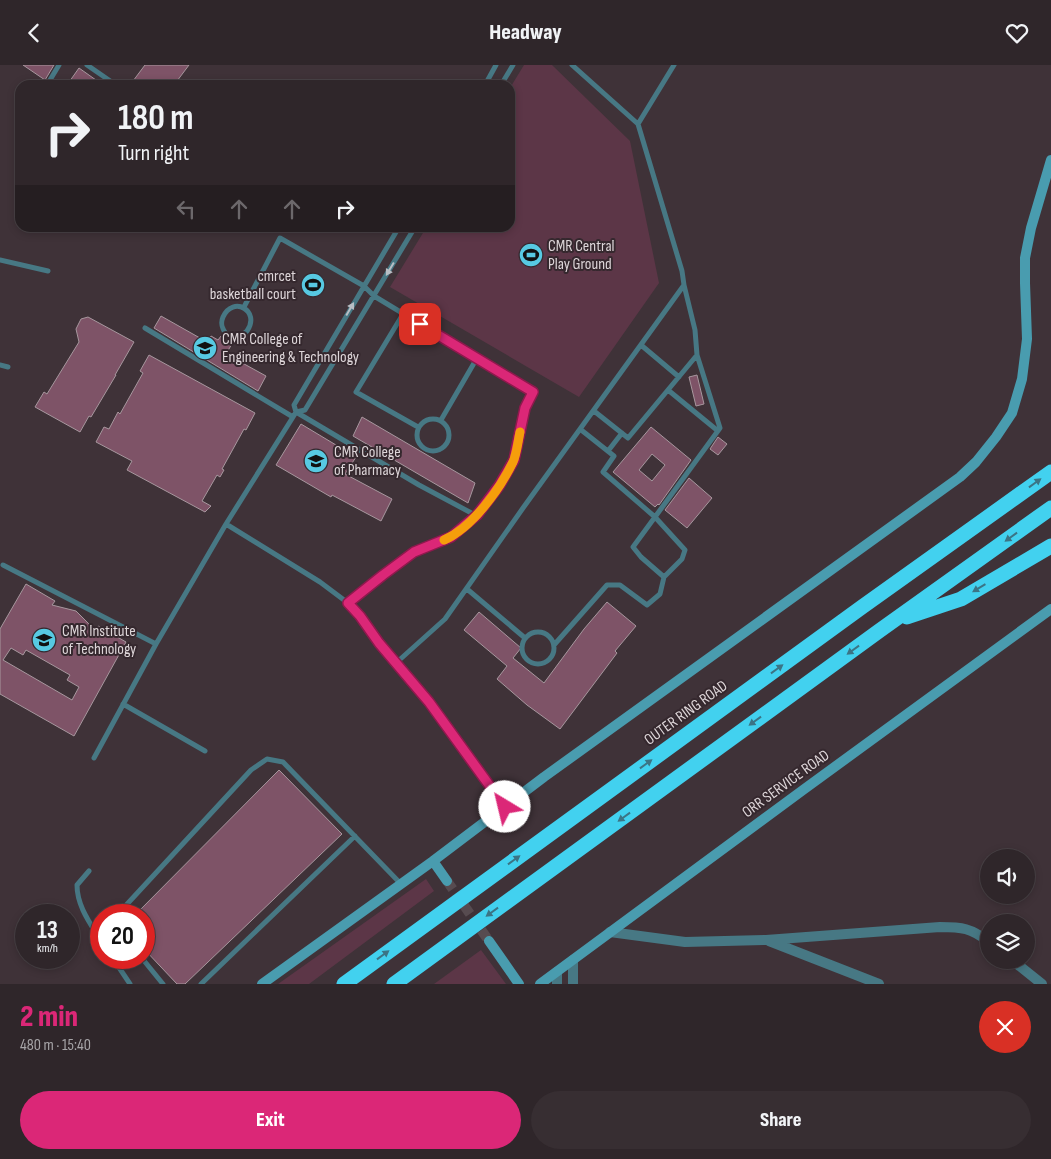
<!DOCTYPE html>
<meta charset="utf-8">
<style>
:root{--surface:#2f262a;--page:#372e32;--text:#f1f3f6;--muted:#a7a5a8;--line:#4a4347;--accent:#db2777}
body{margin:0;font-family:"Sofia Sans Condensed",sans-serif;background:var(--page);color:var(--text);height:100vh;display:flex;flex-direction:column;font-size:19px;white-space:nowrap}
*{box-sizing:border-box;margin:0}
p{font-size:16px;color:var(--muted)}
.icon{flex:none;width:28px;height:28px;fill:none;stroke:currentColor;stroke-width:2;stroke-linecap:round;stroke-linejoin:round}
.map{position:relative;height:919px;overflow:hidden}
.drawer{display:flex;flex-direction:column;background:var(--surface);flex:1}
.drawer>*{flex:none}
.guide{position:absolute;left:15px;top:15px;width:500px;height:152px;border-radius:15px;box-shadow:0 2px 8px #0003,0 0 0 1px var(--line);background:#2f262a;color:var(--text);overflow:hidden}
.fabs{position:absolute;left:980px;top:784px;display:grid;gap:10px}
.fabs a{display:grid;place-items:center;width:55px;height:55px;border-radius:50%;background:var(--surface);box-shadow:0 2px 8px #0003,0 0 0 1px var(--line);font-size:25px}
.speed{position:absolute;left:15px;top:839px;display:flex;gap:10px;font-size:25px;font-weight:700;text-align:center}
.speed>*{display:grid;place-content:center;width:65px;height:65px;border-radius:50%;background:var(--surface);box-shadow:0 2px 8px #0003,0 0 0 1px var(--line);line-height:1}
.speed small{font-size:12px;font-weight:400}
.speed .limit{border:8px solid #d22;background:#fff;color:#111}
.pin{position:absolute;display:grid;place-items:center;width:42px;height:42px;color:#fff;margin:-21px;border-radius:10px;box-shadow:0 2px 8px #0006}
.me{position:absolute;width:55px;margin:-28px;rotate:324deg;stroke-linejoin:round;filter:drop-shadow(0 0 4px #0008)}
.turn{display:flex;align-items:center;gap:18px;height:105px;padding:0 20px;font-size:22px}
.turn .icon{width:65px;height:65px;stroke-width:2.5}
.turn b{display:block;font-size:35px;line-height:42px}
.lanes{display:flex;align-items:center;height:48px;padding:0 20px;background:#0003;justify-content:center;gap:25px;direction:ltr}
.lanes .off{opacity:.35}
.round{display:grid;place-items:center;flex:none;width:52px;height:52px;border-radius:26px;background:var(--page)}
.summary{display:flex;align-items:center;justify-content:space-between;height:85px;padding:0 20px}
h1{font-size:30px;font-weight:800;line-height:38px;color:var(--accent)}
.action{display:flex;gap:10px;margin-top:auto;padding:10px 20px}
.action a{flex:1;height:58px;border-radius:30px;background:var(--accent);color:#fff;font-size:20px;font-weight:800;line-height:58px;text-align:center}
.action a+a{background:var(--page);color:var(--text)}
header{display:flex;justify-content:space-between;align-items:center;height:65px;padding:0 20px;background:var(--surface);font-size:22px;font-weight:800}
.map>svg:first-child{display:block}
.green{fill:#5c3647}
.building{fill:#7e5367;stroke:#a7979e;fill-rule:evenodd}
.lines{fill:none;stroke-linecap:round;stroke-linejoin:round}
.secondary-tunnel{stroke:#574b50;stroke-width:10;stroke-dasharray:10 5;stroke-linecap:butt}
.lane{stroke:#477884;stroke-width:5}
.street{stroke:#477884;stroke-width:10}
.secondary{stroke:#499caf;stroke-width:10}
.highway{stroke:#42d1ef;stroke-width:15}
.oneway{fill:#b8bec4}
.oneway2{fill:#3b7485}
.route-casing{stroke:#8e194d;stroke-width:12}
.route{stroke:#db2777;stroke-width:9}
.slow{stroke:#f59e0b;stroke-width:9}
.labels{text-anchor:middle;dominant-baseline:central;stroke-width:4;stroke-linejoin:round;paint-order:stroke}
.poi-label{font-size:16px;fill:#ded6d9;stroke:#35282e;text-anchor:start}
.street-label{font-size:16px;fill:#ded6d9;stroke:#35282e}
</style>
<header><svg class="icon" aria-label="back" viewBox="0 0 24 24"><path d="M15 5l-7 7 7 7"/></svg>Headway<svg class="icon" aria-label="heart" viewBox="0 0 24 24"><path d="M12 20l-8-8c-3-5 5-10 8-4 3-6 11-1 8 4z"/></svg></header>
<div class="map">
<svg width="1051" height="919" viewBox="0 0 1051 919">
<rect width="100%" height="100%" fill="#3f3238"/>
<!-- green -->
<path class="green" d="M524,0h28l78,76 29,142 -80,114 -189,-110 36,-59 84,-1v-139z
M426,814l8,12 -125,93h-31z
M481,885l25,34h-72z"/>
<!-- building -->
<path class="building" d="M23,0h31l-9,15z
M145,0h44l-15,20h-44z
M79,3l24,17h-36z
M161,251l46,26 4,-6 7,4 3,-4 4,3 8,3 -7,12 40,22 -8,15 -104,-63z
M88,252l46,25 -19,33h1l-25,42 -2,-1 -9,16 -45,-25 9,-15 3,2 32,-52 -3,-13 5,-10z
M149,290l106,58 -9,17 -2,-1 -22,40 2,1 -4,7 -3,-2 -15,26 9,5 -6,6 -78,-42 5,-9 -36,-19 8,-15 5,2 9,-17 2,2 23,-41 -3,-2z
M697,310l7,29 -8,2 -7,-29z
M362,352l113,66 -7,20 -115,-67z
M301,359l55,33 -11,17 47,25 -11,22 -49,-26 -1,2 -55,-32z
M651,362l40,33 -32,45 -1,-1 -3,3 -42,-35zM652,389l13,11 -13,16 -13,-11z
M718,372l9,7 -9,11 -8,-6z
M689,413l23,20 -25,30 -22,-18z
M26,519l29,17 -3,4 24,6 19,19 3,-4 28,16 -52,94 -74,-42v-65zM11,583l12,7 3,-5 44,25 -3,5 12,7 -7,13 -69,-40z
M607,537l29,24 -21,25 2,2 -57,76 -33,-24 -30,-26 10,-13 -43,-36 15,-18 42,36 -8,10 31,25 40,-54z
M279,705l63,64 -157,150h-8l-33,-35v-34h-9z"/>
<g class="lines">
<!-- secondary-tunnel -->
<path class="secondary-tunnel" d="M447,816l42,60"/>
<!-- lane -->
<path class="lane" d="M87,0l29,20
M572,0l66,59 36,-59
M47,20l12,-20
M485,20l11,-20
M501,20l12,-20
M399,162l-105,178 2,7 123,73 58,31
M0,195l48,11
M244,242l36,-69 84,48 10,10 159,96 -8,16 -12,52 -14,26 -22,30 -26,21 -36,15 -32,23 -35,28
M403,249l-47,78 62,35
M145,263l148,89
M227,270c-5,-6 -7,-11 -4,-18 10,-22 38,-6 24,14 -3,3 -5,5 -10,6
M641,280l38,32
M0,300l8,2
M668,325l50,41
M594,346l34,27 69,-83
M417 370a16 16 0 1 1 32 0a16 16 0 1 1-32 0Z
M441,355l36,-62
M608,386l14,-18
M226,459l94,58 28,21 12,13 19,27 50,59 76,104
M3,500l153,79
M664,512l18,-18 3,-9 -30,-33 65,-89 -23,-73 -2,-25 -11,-45
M467,524l58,49
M522 583a16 16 0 1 1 32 0a16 16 0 1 1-32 0Z
M554,580l53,-60h13l27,20 13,-11 4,-17 -23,-20 -8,-10 22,-30 -52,-45 11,-16 -34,-27
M396,598l49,-44 78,-111 161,-223 -2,-14 -44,-147
M123,639l82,47
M94,693l62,-114 70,-120 67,-107 3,-5 9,-2 110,-183
M89,806l-12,14c0,21 13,38 24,56
M117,850l134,-145 16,-11 16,3 118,122
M112,892l18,27
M141,892l22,27
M201,919l154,-148"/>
<!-- street -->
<path class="street" d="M610,867l75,10 81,-2 174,-13c22,0 31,1 49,15
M769,876l110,43
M1012,895l30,24
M557,907v12
M573,919v-24"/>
<!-- secondary -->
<path class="secondary" d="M433,796l14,20
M489,876l30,43
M262,919l171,-123 111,-84 416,-300 16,-15 20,-25 16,-24 10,-34 5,-40 -2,-56v-25l6,-30 20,-68
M540,919l263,-194 248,-181"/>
<!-- highway -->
<path class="highway" d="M907,552l54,-18 90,-53
M344,919l518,-377 189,-135
M394,919l485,-353 172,-123"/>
</g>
<!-- one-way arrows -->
<defs><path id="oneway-solid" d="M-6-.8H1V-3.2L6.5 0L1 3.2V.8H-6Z" transform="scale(1.25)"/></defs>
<g class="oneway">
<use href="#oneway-solid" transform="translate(390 204) rotate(121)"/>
<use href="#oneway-solid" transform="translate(350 244) rotate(-60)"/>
</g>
<g class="oneway2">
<use href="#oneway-solid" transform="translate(1035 418) rotate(-36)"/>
<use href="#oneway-solid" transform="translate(1011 472) rotate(144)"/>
<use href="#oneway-solid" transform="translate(979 523) rotate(149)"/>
<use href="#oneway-solid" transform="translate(853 585) rotate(144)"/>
<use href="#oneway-solid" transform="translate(777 604) rotate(-36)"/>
<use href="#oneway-solid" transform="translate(755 656) rotate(144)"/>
<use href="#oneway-solid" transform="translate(646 699) rotate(-36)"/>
<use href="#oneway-solid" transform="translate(624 752) rotate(144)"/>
<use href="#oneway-solid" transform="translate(514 795) rotate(-36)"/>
<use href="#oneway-solid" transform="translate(492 847) rotate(144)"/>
<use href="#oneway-solid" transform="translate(383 890) rotate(-36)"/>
</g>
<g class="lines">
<!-- route casing -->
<g class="route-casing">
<path id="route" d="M420,259l113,68 -8,16 -11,52 -15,26 -22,29 -26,22 -37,15 -31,23 -35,28 12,13 19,27 50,59 76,105"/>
</g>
<!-- route -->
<use href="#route" class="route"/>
<!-- slow -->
<path class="slow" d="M444,475c28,-12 56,-51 69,-78 4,-9 5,-21 7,-30"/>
</g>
<!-- icons -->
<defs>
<g id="stadium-disc" transform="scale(1.25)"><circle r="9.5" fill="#57c9e2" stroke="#35282e"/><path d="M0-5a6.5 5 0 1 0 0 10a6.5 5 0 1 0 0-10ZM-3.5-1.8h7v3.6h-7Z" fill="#111"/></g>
<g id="university-disc" transform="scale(1.25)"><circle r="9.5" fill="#57c9e2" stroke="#35282e"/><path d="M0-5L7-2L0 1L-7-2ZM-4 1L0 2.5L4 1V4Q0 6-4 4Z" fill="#111"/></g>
</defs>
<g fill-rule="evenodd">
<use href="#stadium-disc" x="531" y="190"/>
<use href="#stadium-disc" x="313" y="220"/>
<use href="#university-disc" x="205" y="283"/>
<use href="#university-disc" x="316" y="396"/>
<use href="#university-disc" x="44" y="575"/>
</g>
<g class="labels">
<!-- poi labels -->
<g class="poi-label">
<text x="548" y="181">CMR Central<tspan x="548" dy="18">Play Ground</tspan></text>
<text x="296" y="211" text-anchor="end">cmrcet<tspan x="296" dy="18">basketball court</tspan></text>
<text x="222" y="274">CMR College of<tspan x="222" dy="18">Engineering &amp; Technology</tspan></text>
<text x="334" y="387">CMR College<tspan x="334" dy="18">of Pharmacy</tspan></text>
<text x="62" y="566">CMR Institute<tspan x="62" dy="18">of Technology</tspan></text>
</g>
<!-- street labels -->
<g class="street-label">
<text transform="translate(686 648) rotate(-36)">OUTER RING ROAD</text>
<text transform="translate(786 719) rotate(-36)">ORR SERVICE ROAD</text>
</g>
</g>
</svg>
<div class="fabs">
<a><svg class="icon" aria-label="sound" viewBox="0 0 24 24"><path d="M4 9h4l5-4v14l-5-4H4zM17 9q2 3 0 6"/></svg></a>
<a><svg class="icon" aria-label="layers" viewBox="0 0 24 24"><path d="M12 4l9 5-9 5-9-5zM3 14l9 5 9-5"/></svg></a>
</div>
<div class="speed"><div>13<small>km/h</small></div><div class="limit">20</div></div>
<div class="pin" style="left:420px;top:259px;background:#d93025"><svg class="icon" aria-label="arrive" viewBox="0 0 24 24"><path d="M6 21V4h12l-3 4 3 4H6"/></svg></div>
<svg class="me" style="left:505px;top:742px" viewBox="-20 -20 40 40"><circle r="19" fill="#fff"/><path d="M0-13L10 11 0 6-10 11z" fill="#db2777"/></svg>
<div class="guide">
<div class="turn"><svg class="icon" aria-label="right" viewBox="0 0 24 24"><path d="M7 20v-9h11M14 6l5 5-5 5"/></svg><div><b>180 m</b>Turn right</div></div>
<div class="lanes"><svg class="icon off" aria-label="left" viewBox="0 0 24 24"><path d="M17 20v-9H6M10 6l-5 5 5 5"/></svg><svg class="icon off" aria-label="ahead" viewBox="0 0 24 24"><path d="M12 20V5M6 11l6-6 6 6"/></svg><svg class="icon off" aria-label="ahead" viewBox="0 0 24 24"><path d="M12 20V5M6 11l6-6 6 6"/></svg><svg class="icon" aria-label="right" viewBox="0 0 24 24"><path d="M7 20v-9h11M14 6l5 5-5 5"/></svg></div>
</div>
</div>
<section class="drawer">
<div class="summary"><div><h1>2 min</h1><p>480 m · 15:40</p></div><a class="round" style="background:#d93025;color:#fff"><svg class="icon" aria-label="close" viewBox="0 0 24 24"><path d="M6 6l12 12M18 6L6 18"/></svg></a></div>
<div class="action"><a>Exit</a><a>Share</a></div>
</section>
